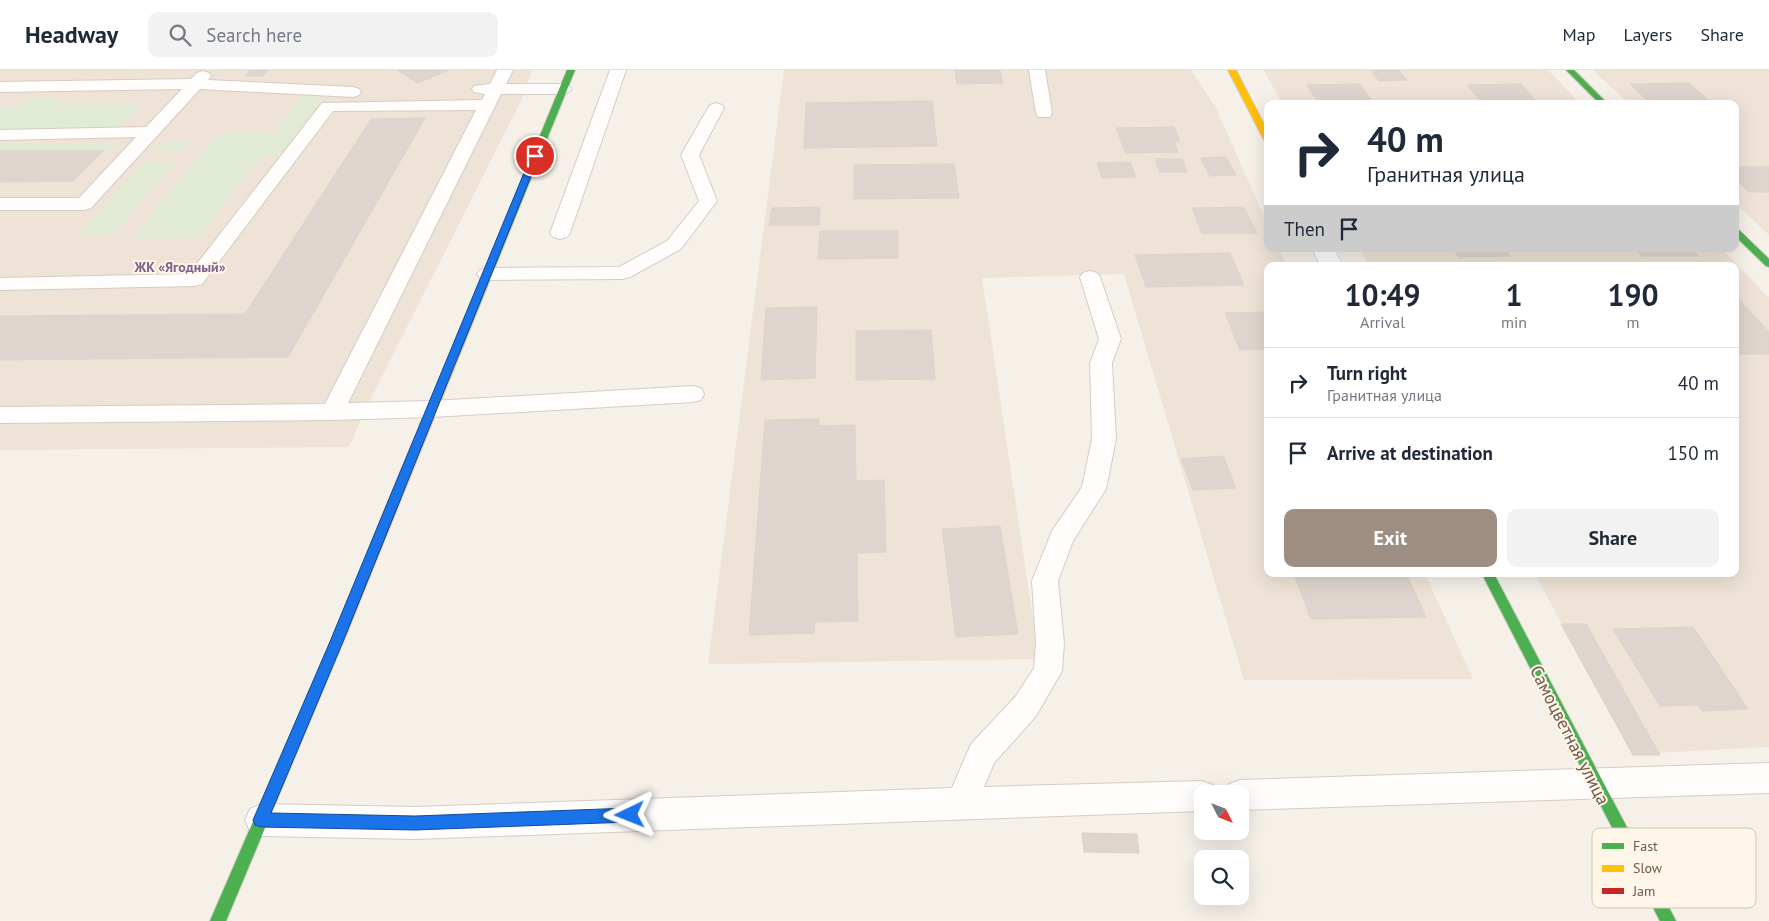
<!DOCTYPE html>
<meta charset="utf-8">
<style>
:root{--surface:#fff;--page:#f2f2f3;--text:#1f2937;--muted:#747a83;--line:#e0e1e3;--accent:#9f8e82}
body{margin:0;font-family:"PT Sans",sans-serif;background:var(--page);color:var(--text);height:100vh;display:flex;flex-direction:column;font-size:19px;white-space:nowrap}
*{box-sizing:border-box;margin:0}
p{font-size:16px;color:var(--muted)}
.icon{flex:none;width:28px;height:28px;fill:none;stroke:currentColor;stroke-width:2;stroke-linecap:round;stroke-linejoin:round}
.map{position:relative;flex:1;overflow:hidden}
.side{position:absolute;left:1264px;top:192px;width:475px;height:315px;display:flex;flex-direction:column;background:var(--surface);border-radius:10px;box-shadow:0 5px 20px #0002}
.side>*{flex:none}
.top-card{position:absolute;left:1264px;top:30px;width:475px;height:152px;border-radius:10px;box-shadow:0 5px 20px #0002;background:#fff;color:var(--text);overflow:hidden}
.needle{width:32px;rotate:132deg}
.fabs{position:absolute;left:1194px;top:715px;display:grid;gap:10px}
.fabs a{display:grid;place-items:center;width:55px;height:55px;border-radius:10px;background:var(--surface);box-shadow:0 5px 20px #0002;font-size:25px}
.pin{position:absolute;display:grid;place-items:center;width:42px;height:42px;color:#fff;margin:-21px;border:2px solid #fff;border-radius:50%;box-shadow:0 1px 5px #0007}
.me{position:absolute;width:55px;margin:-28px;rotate:268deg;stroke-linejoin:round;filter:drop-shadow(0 0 4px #0008)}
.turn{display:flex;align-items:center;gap:18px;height:105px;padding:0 20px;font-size:22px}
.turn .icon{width:65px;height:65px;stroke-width:2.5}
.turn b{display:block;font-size:35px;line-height:42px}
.then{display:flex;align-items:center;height:48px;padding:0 20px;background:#0003;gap:10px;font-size:19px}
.eta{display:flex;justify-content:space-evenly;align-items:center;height:85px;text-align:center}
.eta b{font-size:30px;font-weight:800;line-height:35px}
.primary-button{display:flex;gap:10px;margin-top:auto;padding:10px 20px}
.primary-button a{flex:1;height:58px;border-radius:10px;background:var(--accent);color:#fff;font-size:20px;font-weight:800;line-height:58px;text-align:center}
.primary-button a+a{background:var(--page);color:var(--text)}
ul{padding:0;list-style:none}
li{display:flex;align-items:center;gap:15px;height:70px;padding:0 20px;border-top:1px solid var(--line)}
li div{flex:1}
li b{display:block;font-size:19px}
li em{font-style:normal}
header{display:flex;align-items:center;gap:30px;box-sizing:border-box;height:70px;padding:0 25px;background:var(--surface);border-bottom:1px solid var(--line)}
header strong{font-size:24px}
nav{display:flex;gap:28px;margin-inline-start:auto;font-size:18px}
.search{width:350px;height:45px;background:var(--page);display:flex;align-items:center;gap:12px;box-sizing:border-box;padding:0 18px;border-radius:10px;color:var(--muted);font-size:19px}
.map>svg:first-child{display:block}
.residential{fill:#eee3d6}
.green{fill:#e1ead4}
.building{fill:#ded6ce;stroke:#ddd3cb}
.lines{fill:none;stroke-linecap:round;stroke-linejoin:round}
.lane-casing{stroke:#d4cdc6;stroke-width:2}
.street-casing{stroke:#d4cdc6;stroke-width:1}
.fast-casing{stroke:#d4ccc5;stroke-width:2}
.slow-casing{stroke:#d4ccc5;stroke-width:2}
.jam-casing{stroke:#d4ccc5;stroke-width:2}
.lane{fill:#fefdfc;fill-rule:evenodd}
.street{fill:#fefdfc;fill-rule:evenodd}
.fast{fill:#4caf50;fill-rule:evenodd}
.slow{fill:#ffc107;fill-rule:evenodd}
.jam{fill:#c62828;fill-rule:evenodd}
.route{fill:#1a73e8;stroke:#114b97}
.labels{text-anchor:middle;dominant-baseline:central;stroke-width:4;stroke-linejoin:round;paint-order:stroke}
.far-neighbourhood-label{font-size:14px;font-weight:bold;fill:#7f638c;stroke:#fdf6e9}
.near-street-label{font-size:18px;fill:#70594b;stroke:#fdf6e9}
.key{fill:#fdf6e9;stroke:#d3c7ba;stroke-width:1}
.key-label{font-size:14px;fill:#70594b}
</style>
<header>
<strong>Headway</strong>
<div class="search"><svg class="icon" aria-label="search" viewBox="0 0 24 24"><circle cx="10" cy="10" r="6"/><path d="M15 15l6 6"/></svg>Search here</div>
<nav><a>Map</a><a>Layers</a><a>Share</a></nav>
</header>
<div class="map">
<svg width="1769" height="851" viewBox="0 0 1769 851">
<rect width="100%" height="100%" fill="#f5f0e8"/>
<!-- residential -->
<path class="residential" d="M0,0h532l-10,29 -157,311 -16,37 -349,3z
M784,0h407l25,38 51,115 1,26h11l8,17h-19v308h157l48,105 -229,1 -120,-406 -142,4 57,381 -331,5z
M1264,0h284l33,34h-299z
M1593,0h176v165l-34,-32v-99h-106z
M1360,179h362l47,49v449l-137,7 -97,-180h200v-308h-366z"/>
<!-- green -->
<path class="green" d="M326,24l-46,62h-19l-63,82 -67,1 87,-105 55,-1 29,-38z
M38,27l17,1 9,6h79l-27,27 -116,1v-27h18z
M164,71h29l-10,11h-29z
M0,73h117l-7,8h-110z
M145,91h31l-62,72h-35z"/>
<!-- building -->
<path class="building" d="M250,0h18l-5,6h-18z
M397,0h52l-31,13z
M955,0h45l3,13 -46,1z
M1371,0h28l8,10 -28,1z
M1689,13l24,21h-62l-21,-20z
M1360,14l14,20h-55l-12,-19z
M1521,14l18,20h-56l-16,-19z
M932,31l5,45 -133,2 2,-45z
M425,48l-137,239 -288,3v-44l245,-2 126,-195z
M1174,57l6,14h-6l4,11 -52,1 -10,-25z
M0,81h103l-30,30 -73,1z
M1226,87l10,18 -26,1 -9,-18z
M1155,89h27l5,13h-27z
M1130,92l6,15 -34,1 -5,-15z
M954,94l5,34 -105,1v-34z
M1735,97h34v25h-20l-14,-13z
M820,137l-1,18h-50l3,-17z
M1244,137l13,26h-55l-10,-25z
M820,161h78v27l-80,1z
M1453,179h52l5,7 -51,1z
M1636,179h56l6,7h-56z
M1230,183l14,32 -98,2 -11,-32z
M1735,225l34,37v22h-34z
M817,237l-2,71 -54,2 5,-72z
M1268,242v37l-28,1 -15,-37z
M931,260l4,49 -79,1v-49z
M819,349l-1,7 37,-1 1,56 28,-1 2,72 -29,1 1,68 -43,1 -1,11 -65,2 16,-215z
M1223,386l13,32 -43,2 -12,-31z
M1000,456l18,108 -62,3 -14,-108z
M1294,504h112l20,43 -115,2z
M1561,554h25l74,131h-27z
M1693,557l55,82 -46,2 -4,-6 -38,1 -47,-77z
M1082,763l55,1 2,19 -55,-1z"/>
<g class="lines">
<!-- lane casing -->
<g class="lane-casing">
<path id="lane" d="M497,0h16l-7,14h57l6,2 2,3 -2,3 -6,2h-62l-153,309 84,-2 261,-15 8,2 3,6 -3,6 -8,2 -261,15 -100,3 -332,3v-16l325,-3 151,-294 -143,1 -131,173 -7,2 -195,4v-12l189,-4 133,-171 160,-3 3,-6 -11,-2 -2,-3 2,-3 16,-2z
M610,0h16l-56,163 -3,4 -7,2 -7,-2 -3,-4z
M1029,0h16l7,43 -2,4h-12l-2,-4z
M203,1l6,2 2,3 -3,4 145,7 6,2 2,3 -2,3 -6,2 -153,-8 -109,119 -7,2h-84v-12h79l57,-61 -136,3v-10l146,-3 36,-38 -182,3v-10l191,-3 6,-6z
M716,33l6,2 2,3 -25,47 18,46 -36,48 -51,28 -7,2 -136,1 -7,-2 -3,-4 3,-4 7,-2 132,-1 48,-26 32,-40 -18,-46 27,-47 2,-3z
M1090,201l7,2 3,4 21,62 -9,24 4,76 -10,50 -33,52 -15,40 6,62 -2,28 -26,45 -42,47 -10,24 218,-6 11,4 4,9h-15v17l-787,28 -154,-3 -11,-5 -5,-11 5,-11 11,-5 154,3 537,-19 19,-44 45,-48 18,-28 2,-25 -4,-62 20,-50 30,-44 10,-48 -2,-76 9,-24 -19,-62 3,-4z
M1769,693v30l-529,17v-16h-15l4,-10 11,-4z"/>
</g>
<!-- street casing -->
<g class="street-casing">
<path id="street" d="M1312,179h22l9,17h-22z"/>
</g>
<!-- fast casing -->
<g class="fast-casing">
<path id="fast" d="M567,0h8l-116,286 -5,3 -3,-1 -2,-2z
M1566,0h8l34,34h-8z
M1735,158l3,1 31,30v8l-3,-1 -31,-30z
M1482,504h12l182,347h-16z
M342,555l4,1 2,4 -122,291h-16l126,-291 2,-4z"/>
</g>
<!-- slow casing -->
<g class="slow-casing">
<path id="slow" d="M1228,0h8l32,62v10l-4,-2z
M454,283l5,3 -58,143 -2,3h-8l-2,-3 60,-143z"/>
</g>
<!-- jam casing -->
<g class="jam-casing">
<path id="jam" d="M395,425l4,1 2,3 -53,131 -2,4 -4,1 -4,-1 -2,-4 53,-131 2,-3z"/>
</g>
<!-- lane -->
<use href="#lane" class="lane"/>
<!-- street -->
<use href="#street" class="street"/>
<!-- fast -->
<use href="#fast" class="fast"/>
<!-- slow -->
<use href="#slow" class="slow"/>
<!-- jam -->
<use href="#jam" class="jam"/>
</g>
<!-- route -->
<path class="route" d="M535,83l4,3 -197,488 -71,169 144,3 215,-8 5,2 2,5 -2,5 -5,2 -215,8 -154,-3 -6,-2 -2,-5 76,-176 202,-488z"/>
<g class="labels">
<!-- far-neighbourhood labels -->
<g class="far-neighbourhood-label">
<text x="180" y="197">ЖК «Ягодный»</text>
</g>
<!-- near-street labels -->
<g class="near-street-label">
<text transform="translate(1570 665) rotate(63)">Самоцветная улица</text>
</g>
</g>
<!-- legend -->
<rect x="1592" y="758" width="164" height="80" rx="8" class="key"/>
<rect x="1602" y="773" width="22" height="6" fill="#4caf50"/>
<rect x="1602" y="795" width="22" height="7" fill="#ffc107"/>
<rect x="1602" y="818" width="22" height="6" fill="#c62828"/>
<g class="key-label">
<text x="1633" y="781">Fast</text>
<text x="1633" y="803">Slow</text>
<text x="1633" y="826">Jam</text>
</g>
</svg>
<div class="fabs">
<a><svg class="needle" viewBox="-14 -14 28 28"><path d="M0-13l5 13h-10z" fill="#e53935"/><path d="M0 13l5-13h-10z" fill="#747a83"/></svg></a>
<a><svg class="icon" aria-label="search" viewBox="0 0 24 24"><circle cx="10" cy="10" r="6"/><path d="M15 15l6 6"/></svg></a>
</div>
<div class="pin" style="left:535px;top:86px;background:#d93025"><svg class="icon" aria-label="arrive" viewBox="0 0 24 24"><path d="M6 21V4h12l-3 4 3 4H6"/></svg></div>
<svg class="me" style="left:630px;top:745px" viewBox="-20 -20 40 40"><path d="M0-17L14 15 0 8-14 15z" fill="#1a73e8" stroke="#fff" stroke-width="4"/></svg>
<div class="top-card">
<div class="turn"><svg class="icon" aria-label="right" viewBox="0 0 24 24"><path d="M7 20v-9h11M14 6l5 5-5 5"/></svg><div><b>40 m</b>Гранитная улица</div></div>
<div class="then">Then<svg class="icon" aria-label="arrive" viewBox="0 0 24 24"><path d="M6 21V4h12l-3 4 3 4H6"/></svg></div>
</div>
<section class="side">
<div class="eta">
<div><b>10:49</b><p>Arrival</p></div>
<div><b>1</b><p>min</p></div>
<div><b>190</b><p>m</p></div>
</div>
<ul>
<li><svg class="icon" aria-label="right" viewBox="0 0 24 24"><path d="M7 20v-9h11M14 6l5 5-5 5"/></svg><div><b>Turn right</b><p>Гранитная улица</p></div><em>40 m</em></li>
<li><svg class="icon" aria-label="arrive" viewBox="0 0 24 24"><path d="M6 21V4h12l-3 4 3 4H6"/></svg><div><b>Arrive at destination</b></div><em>150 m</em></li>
</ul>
<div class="primary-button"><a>Exit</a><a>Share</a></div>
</section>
</div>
